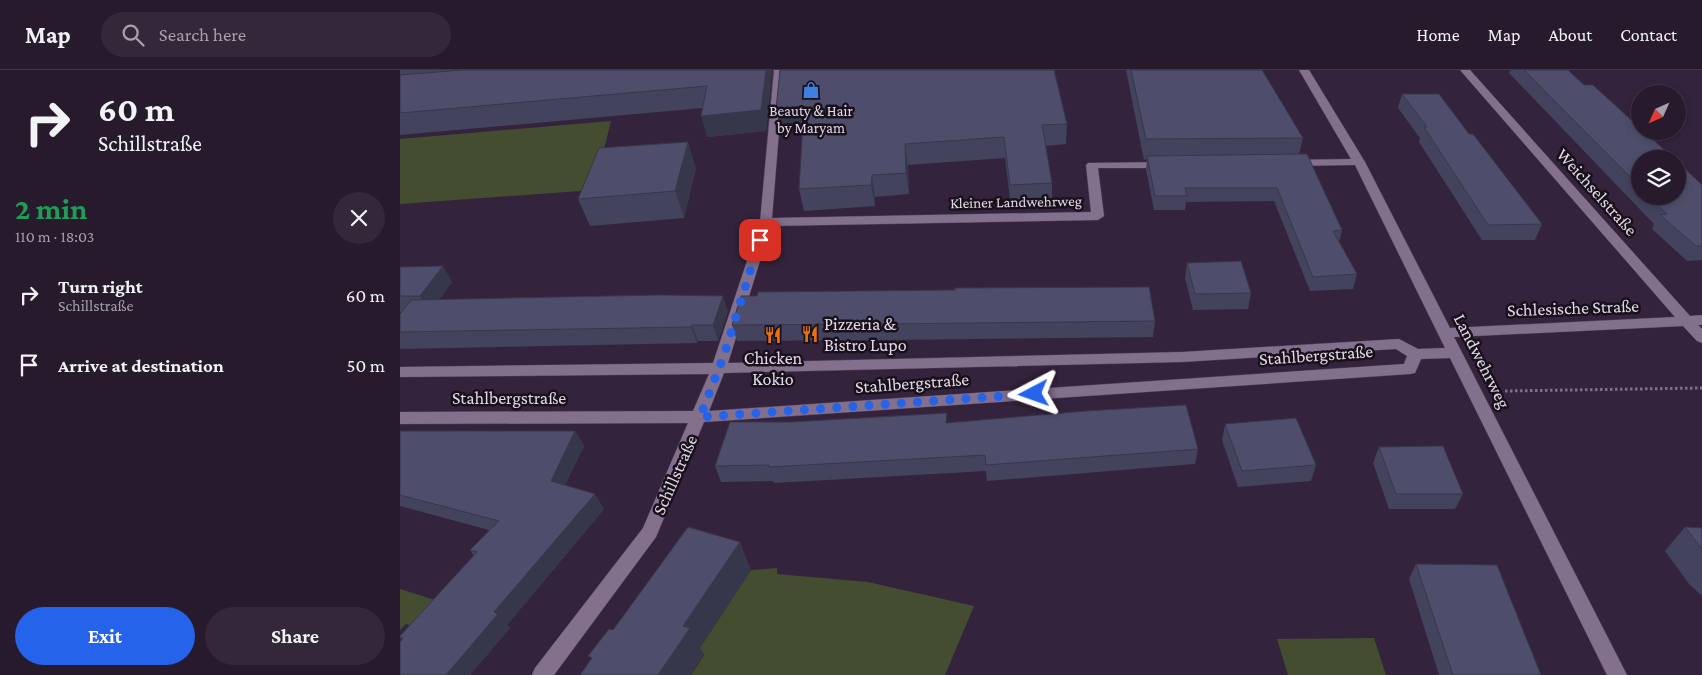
<!DOCTYPE html>
<meta charset="utf-8">
<style>
:root{--surface:#271a2d;--page:#332739;--text:#f1f3f6;--muted:#a4a1aa;--line:#433849;--accent:#2563eb}
body{margin:0;font-family:"Crimson Pro",serif;background:var(--page);color:var(--text);height:100vh;display:flex;flex-direction:column;font-size:19px;white-space:nowrap}
*{box-sizing:border-box;margin:0}
p{font-size:16px;color:var(--muted)}
.icon{flex:none;width:28px;height:28px;fill:none;stroke:currentColor;stroke-width:2;stroke-linecap:round;stroke-linejoin:round}
.map{position:relative;flex:1;overflow:hidden}
.details{display:flex;flex-direction:column;background:var(--surface);width:400px}
.details>*{flex:none}
.hud{background:#271a2d;color:var(--text);overflow:hidden}
.needle{width:32px;rotate:225deg}
.fabs{position:absolute;left:1231px;top:15px;display:grid;gap:10px}
.fabs a{display:grid;place-items:center;width:55px;height:55px;border-radius:50%;background:var(--surface);box-shadow:0 2px 8px #0003,0 0 0 1px var(--line);font-size:25px}
.pin{position:absolute;display:grid;place-items:center;width:42px;height:42px;color:#fff;margin:-21px;border-radius:10px;box-shadow:0 2px 8px #0006}
.me{position:absolute;width:55px;margin:-28px;rotate:266deg;stroke-linejoin:round;filter:drop-shadow(0 0 4px #0008)}
.turn{display:flex;align-items:center;gap:18px;height:105px;padding:0 15px;font-size:22px}
.turn .icon{width:65px;height:65px;stroke-width:2.5}
.turn b{display:block;font-size:35px;line-height:42px}
.round{display:grid;place-items:center;flex:none;width:52px;height:52px;border-radius:26px;background:var(--page)}
.overview{display:flex;align-items:center;justify-content:space-between;height:85px;padding:0 15px}
h1{font-size:30px;font-weight:700;line-height:38px;color:#1e9e55}
.button{display:flex;gap:10px;margin-top:auto;padding:10px 15px}
.button a{flex:1;height:58px;border-radius:30px;background:var(--accent);color:#fff;font-size:20px;font-weight:700;line-height:58px;text-align:center}
.button a+a{background:var(--page);color:var(--text)}
ul{padding:0;list-style:none}
li{display:flex;align-items:center;gap:15px;height:70px;padding:0 15px}
li div{flex:1}
li b{display:block;font-size:19px}
li em{font-style:normal}
header{display:flex;align-items:center;gap:30px;box-sizing:border-box;height:70px;padding:0 25px;background:var(--surface);border-bottom:1px solid var(--line)}
header strong{font-size:24px}
nav{display:flex;gap:28px;margin-inline-start:auto;font-size:18px}
.search{width:350px;height:45px;background:var(--page);display:flex;align-items:center;gap:12px;box-sizing:border-box;padding:0 18px;border-radius:28px;color:var(--muted);font-size:19px}
main{display:flex;flex:1;min-height:0}
.map>svg:first-child{display:block}
.green{fill:#444d30}
.lines{fill:none;stroke-linecap:round;stroke-linejoin:round}
.street-casing{stroke:#4f4155;stroke-width:1}
.path{stroke:#7f7186;stroke-width:3;stroke-dasharray:2.5 2.5;stroke-linecap:butt}
.street{fill:#83708d;fill-rule:evenodd}
.wall{fill:#43435d}
.shaded-wall{fill:#37374c}
.building{fill:#4e4e6c;stroke:#37374c}
.route{stroke:#2563eb;stroke-width:9;stroke-dasharray:0 16.2}
.labels{text-anchor:middle;dominant-baseline:central;stroke-width:5;stroke-linejoin:round;paint-order:stroke}
.far-poi-label{font-size:15px;fill:#e3d8e8;stroke:#18101b}
.far-street-label{font-size:15px;fill:#e3d8e8;stroke:#18101b}
.street-label{font-size:18px;fill:#e3d8e8;stroke:#18101b}
.poi-label{font-size:18px;fill:#e3d8e8;stroke:#18101b;text-anchor:start}
</style>
<header>
<strong>Map</strong>
<div class="search"><svg class="icon" aria-label="search" viewBox="0 0 24 24"><circle cx="10" cy="10" r="6"/><path d="M15 15l6 6"/></svg>Search here</div>
<nav><a>Home</a><a>Map</a><a>About</a><a>Contact</a></nav>
</header>
<main>
<section class="details">
<div class="hud">
<div class="turn"><svg class="icon" aria-label="right" viewBox="0 0 24 24"><path d="M7 20v-9h11M14 6l5 5-5 5"/></svg><div><b>60 m</b>Schillstraße</div></div>
</div>
<div class="overview"><div><h1>2 min</h1><p>110 m · 18:03</p></div><a class="round"><svg class="icon" aria-label="close" viewBox="0 0 24 24"><path d="M6 6l12 12M18 6L6 18"/></svg></a></div>
<ul>
<li><svg class="icon" aria-label="right" viewBox="0 0 24 24"><path d="M7 20v-9h11M14 6l5 5-5 5"/></svg><div><b>Turn right</b><p>Schillstraße</p></div><em>60 m</em></li>
<li><svg class="icon" aria-label="arrive" viewBox="0 0 24 24"><path d="M6 21V4h12l-3 4 3 4H6"/></svg><div><b>Arrive at destination</b></div><em>50 m</em></li>
</ul>
<div class="button"><a>Exit</a><a>Share</a></div>
</section>
<div class="map">
<svg width="1302" height="605" viewBox="0 0 1302 605">
<rect width="100%" height="100%" fill="#34233c"/>
<!-- green -->
<path class="green" d="M211,51l-17,69 -194,14v-65z
M377,498v6l91,8 106,24 -29,69h-254l13,-20 -7,-3 54,-82z
M0,519l35,11 -5,32 -24,-8 -6,6z
M974,568l12,37h-98l-11,-36z"/>
<g class="lines">
<!-- street casing -->
<g class="street-casing">
<path id="street" d="M374,0h10l-12,148 319,-6 -5,-47 2,-2 79,-1 6,3 -6,3h-69l6,48 -6,4 -327,6 -43,137 454,-11 217,-13 19,10 27,-1 -90,-183 -65,1 -6,-3 6,-3 61,-1 -52,-89h10l56,92 85,166 225,-11 -215,-247h10l220,246 12,-1v10h-4l4,4v14l-5,-2 -14,-15 -229,11 173,338h-20l-157,-317 -29,1 -6,14 -5,1 -706,48 -48,115 -102,138h-22l3,-7 108,-140 45,-105 -288,1v-12l293,-1 16,-37 -309,3v-10l313,-4 47,-141zM996,279l11,7 -3,8 -695,47 15,-38 458,-11z"/>
</g>
<!-- path -->
<path class="path" d="M1105,321l197,-3"/>
<!-- street -->
<use href="#street" class="street"/>
</g>
<!-- wall -->
<path class="wall" d="M0,0h372l-6,61 -59,6 -4,-29 -303,27z
M726,0h136l41,68 -4,16 43,76 -3,12 18,32 -4,15 -43,2 -36,-90 -88,1 -1,8h-31l-8,-41 1,-10 -3,1z
M1110,0h58l72,89v37h38l24,-11v75l-15,1 -35,-32 2,-5 -145,-151z
M1002,24l67,40 73,90 -7,16h-53l-63,-98 1,-4 -22,-30z
M376,39l291,15 -1,20 -20,2 6,37v22l-41,2 -6,-49 -97,7 1,29 -34,3v9l-71,5 -5,-22 4,-62 -22,3z
M296,98l-12,50 -94,8 -12,-27z
M787,193l64,30 -3,16 -55,1 -8,-32z
M0,197l52,15 -13,18 289,11 -10,30h-20l-1,2 -297,6v-35l2,-2h-2z
M755,251l-2,16 -263,3 -153,1 -5,-16z
M548,353l250,26 -3,15 -208,17 -1,-10 -212,12 -1,-2 -52,1 -6,-16z
M825,354l91,41 -5,16 -73,6 -16,-47z
M0,361h175l9,15 -19,39 39,24 -97,116 3,3 -40,47h-70l2,-35 -2,-2v-2l74,-80 -4,-6 19,-20 -89,-24z
M979,377l84,47 -8,15h-66l-16,-46z
M1285,457l17,1v68l-13,-12 -24,-33z
M1016,494l125,111h-102l-30,-96z"/>
<!-- shaded-wall -->
<path class="shaded-wall" d="M366,0h6l-6,61 -59,6 -6,-21z
M404,36l5,21 -28,3 -5,-21z
M288,72l8,26 -12,50 -9,-27z
M505,74l3,21 1,29 -3,-21z
M472,105l3,22v9l-4,-21z
M43,196l9,16 -22,30 -10,-16z
M323,226l5,15 -10,30 -5,-16z
M292,255l6,16 -1,2 -6,-16z
M175,361l9,15 -24,50 -9,-15z
M195,424l9,15 -97,116 3,3 -40,47h-24l48,-63z
M340,472l11,28 -51,78 4,6 -13,21h-33l25,-49z"/>
<!-- building -->
<path class="building" d="M63,0h303l-5,40 -60,6 6,-30 -307,27v-38z
M380,0h274l13,54 -25,1 10,58 -42,2 -6,-48 -99,7 1,29 -34,2 -1,10 -72,4 5,-83 -28,3z
M731,0h131l41,68 -157,1z
M1124,0h44l16,15h9l47,43v3h4l30,28h-34v28z
M1002,24h37l30,40h4l69,90 -54,1 -64,-98h3z
M288,72l-13,49 -97,8 21,-51z
M907,84l35,76 -9,1 24,43 -44,3 -36,-89h-92l2,8h-32l-8,-40z
M1278,92l24,23v61h-6l-36,-31 7,-1 -18,-18h29z
M841,191l10,32 -56,1 -8,-31z
M43,196l-23,30h-20v-29z
M749,217l6,34 -268,3 -155,1 9,-29h16l1,-4 197,-2v-2z
M260,225l63,1 -10,29h-21l-1,2 -291,5v-18l11,-14z
M786,335l12,44 -212,16 -1,-10 -216,12v-2l-54,1 15,-44h61l156,-9 -1,10 140,-12z
M896,348l20,47 -74,6 -17,-47z
M0,361h175l-24,50 44,13 -101,118 4,2 -52,61h-46v-33l3,-4 -3,-1v-1l77,-84 -7,-2 29,-29 -99,-26z
M1043,376l20,48h-67l-17,-47z
M288,457l52,15 -57,84 7,2 -32,47h-78l12,-17 -4,-2 21,-27 4,1z
M1285,457l17,1v21z
M1016,494l81,1 44,110h-88z"/>
<g class="lines">
<!-- route -->
<path class="route" d="M360,170l-37,118 -23,59 334,-23"/>
</g>
<!-- icons -->
<defs>
<g id="shop-bare" transform="scale(1.35)"><path d="M-5-2.5h2.3a2.7 3.5 0 0 1 5.4 0H5L5.5 6h-11ZM-1.5-2.5h3a1.5 2.3 0 0 0-3 0Z" fill="#3f7fe0" stroke="#18101b" stroke-width="2.5" paint-order="stroke"/></g>
<g id="restaurant-bare" transform="scale(1.35)"><path d="M-5-6h1v4h1v-4h1v4h1v-4h1v5L-1.5 .5V6h-2V.5L-5-1ZM5-6V6H3V1.5H1.5Q1.5-4 5-6Z" fill="#e8710a" stroke="#18101b" stroke-width="2.5" paint-order="stroke"/></g>
</defs>
<g fill-rule="evenodd">
<use href="#shop-bare" x="411" y="20"/>
<use href="#restaurant-bare" x="410" y="264"/>
<use href="#restaurant-bare" x="373" y="265"/>
</g>
<g class="labels">
<!-- far-poi labels -->
<g class="far-poi-label">
<text x="411" y="41">Beauty &amp; Hair<tspan x="411" dy="17">by Maryam</tspan></text>
</g>
<!-- far-street labels -->
<g class="far-street-label">
<text transform="translate(616 132) rotate(-1)">Kleiner Landwehrweg</text>
</g>
<!-- street labels -->
<g class="street-label">
<text transform="translate(1197 122) rotate(48)">Weichselstraße</text>
<text transform="translate(1173 238) rotate(-2)">Schlesische Straße</text>
<text transform="translate(916 285) rotate(-4)">Stahlbergstraße</text>
<text transform="translate(1082 291) rotate(63)">Landwehrweg</text>
<text transform="translate(512 313) rotate(-4)">Stahlbergstraße</text>
<text x="109" y="328">Stahlbergstraße</text>
<text transform="translate(275 405) rotate(-66)">Schillstraße</text>
</g>
<!-- poi labels -->
<g class="poi-label">
<text x="424" y="254">Pizzeria &amp;<tspan x="424" dy="21">Bistro Lupo</tspan></text>
<text x="373" y="288" text-anchor="middle">Chicken<tspan x="373" dy="21">Kokio</tspan></text>
</g>
</g>
</svg>
<div class="fabs">
<a><svg class="needle" viewBox="-14 -14 28 28"><path d="M0-13l5 13h-10z" fill="#e53935"/><path d="M0 13l5-13h-10z" fill="#a4a1aa"/></svg></a>
<a><svg class="icon" aria-label="layers" viewBox="0 0 24 24"><path d="M12 4l9 5-9 5-9-5zM3 14l9 5 9-5"/></svg></a>
</div>
<div class="pin" style="left:360px;top:170px;background:#d93025"><svg class="icon" aria-label="arrive" viewBox="0 0 24 24"><path d="M6 21V4h12l-3 4 3 4H6"/></svg></div>
<svg class="me" style="left:634px;top:324px" viewBox="-20 -20 40 40"><path d="M0-17L14 15 0 8-14 15z" fill="#2563eb" stroke="#fff" stroke-width="4"/></svg>
</div>
</main>
